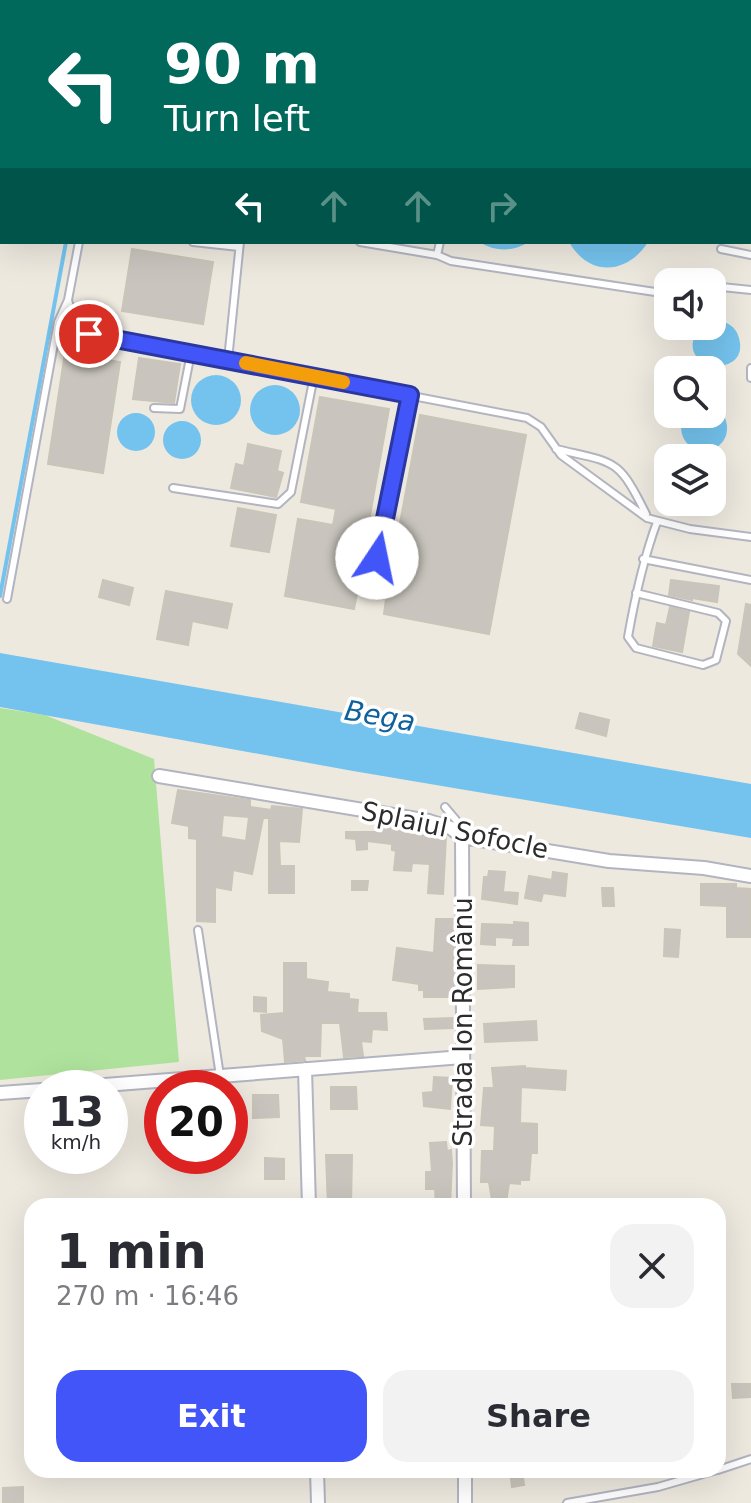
<!DOCTYPE html>
<meta charset="utf-8">
<style>
:root{--surface:#fff;--page:#f2f2f3;--text:#2b2b33;--muted:#7c7c81;--accent:#4255f8}
body{margin:0;font-family:"DejaVu Sans",sans-serif;background:var(--page);color:var(--text);height:100vh;display:flex;flex-direction:column;font-size:30px;white-space:nowrap}
*{box-sizing:border-box;margin:0}
p{font-size:26px;color:var(--muted)}
.icon{flex:none;width:44px;height:44px;fill:none;stroke:currentColor;stroke-width:2;stroke-linecap:round;stroke-linejoin:round}
.map{position:relative;flex:1;overflow:hidden}
.drawer{position:absolute;left:24px;top:1198px;width:702px;height:280px;display:flex;flex-direction:column;background:var(--surface);border-radius:24px;box-shadow:0 8px 32px #0002}
.drawer>*{flex:none}
.hud{position:absolute;left:0px;top:0px;width:752px;height:244px;box-shadow:0 8px 32px #0002;background:#00695c;color:#fff;overflow:hidden}
.tools{position:absolute;left:654px;top:268px;display:grid;gap:16px}
.tools a{display:grid;place-items:center;width:72px;height:72px;border-radius:16px;background:var(--surface);box-shadow:0 8px 32px #0002;font-size:40px}
.speed{position:absolute;left:24px;top:1070px;display:flex;gap:16px;font-size:40px;font-weight:700;text-align:center}
.speed>*{display:grid;place-content:center;width:104px;height:104px;border-radius:50%;background:var(--surface);box-shadow:0 8px 32px #0002;line-height:1}
.speed small{font-size:20px;font-weight:400}
.speed .limit{border:12px solid #d22;background:#fff;color:#111}
.pin{position:absolute;display:grid;place-items:center;width:68px;height:68px;color:#fff;margin:-34px;border:4px solid #fff;border-radius:50%;box-shadow:0 2px 8px #0007}
.me{position:absolute;width:88px;margin:-44px;rotate:11deg;stroke-linejoin:round;filter:drop-shadow(0 0 6px #0008)}
.turn{display:flex;align-items:center;gap:28px;height:168px;padding:0 32px;font-size:36px}
.turn .icon{width:104px;height:104px;stroke-width:2.5}
.turn b{display:block;font-size:56px;line-height:68px}
.lanes{display:flex;align-items:center;height:76px;padding:0 32px;background:#0003;justify-content:center;gap:40px;direction:ltr}
.lanes .off{opacity:.35}
.round{display:grid;place-items:center;flex:none;width:84px;height:84px;border-radius:24px;background:var(--page)}
.headline{display:flex;align-items:center;justify-content:space-between;height:136px;padding:0 32px}
h1{font-size:48px;font-weight:700;line-height:60px}
.cta{display:flex;gap:16px;margin-top:auto;padding:16px 32px}
.cta a{flex:1;height:92px;border-radius:24px;background:var(--accent);color:#fff;font-size:32px;font-weight:700;line-height:92px;text-align:center}
.cta a+a{background:var(--page);color:var(--text)}
.map>svg:first-child{display:block}
.green{fill:#afe39d}
.water{fill:#74c3ee}
.lines{fill:none;stroke-linecap:round;stroke-linejoin:round}
.stream{stroke:#74c3ee;stroke-width:4}
.building{fill:#c9c5be;stroke:#c9c5b8;stroke-width:2;fill-rule:evenodd}
.service-casing{stroke:#b2b4c0;stroke-width:10}
.minor-casing{stroke:#b2b4c0;stroke-width:16}
.service{stroke:#fff;stroke-width:6}
.minor{stroke:#fff;stroke-width:12}
.route-casing{stroke:#2b37a1;stroke-width:20}
.route{stroke:#4255f8;stroke-width:14}
.slow{stroke:#f59e0b;stroke-width:14}
.labels{text-anchor:middle;dominant-baseline:central;stroke-width:7;stroke-linejoin:round;paint-order:stroke}
.street-label{font-size:26px;fill:#2c2c2c;stroke:#fff}
.water-label{font-size:28px;font-style:italic;fill:#0f619e;stroke:#fff}
</style>
<div class="map">
<svg width="751" height="1503" viewBox="0 0 751 1503">
<rect width="100%" height="100%" fill="#eee9df"/>
<!-- green -->
<path class="green" d="M0,708l45,7 109,44 25,303 -179,18z"/>
<!-- water -->
<path class="water" d="M479,242h50c-16,10 -33,10 -50,0z
M569,242h79c-21,33 -59,35 -79,0z
M715,320c11,1 21,6 24,18 12,44 -71,32 -39,-11l12,-1v-5z
M191 400a25 25 0 1 1 50 0a25 25 0 1 1-50 0Z
M250 410a25 25 0 1 1 50 0a25 25 0 1 1-50 0Z
M712,405c8,5 14,10 15,21 2,36 -57,31 -44,-10l29,-2z
M117 432a19 19 0 1 1 38 0a19 19 0 1 1-38 0Z
M163 440a19 19 0 1 1 38 0a19 19 0 1 1-38 0Z
M0,653l751,131v54l-398,-67 -353,-64z"/>
<g class="lines">
<!-- stream -->
<path class="stream" d="M0,596l66,-354"/>
</g>
<!-- building -->
<path class="building" d="M132,249l81,13 -10,62 -81,-13z
M65,353l55,9 -17,111 -55,-9z
M139,358l41,6 -6,39 -41,-4z
M320,397l69,12 -28,157 30,6 29,-157 106,20 -37,199 -105,-20 2,-15 -29,-6 -3,16 -69,-13 13,-77 35,6 3,-16 -35,-7z
M248,444l33,7 -4,20 6,2 -7,24 -45,-9 5,-24 8,2z
M238,508l38,7 -7,37 -38,-6z
M103,580l30,8 -4,17 -30,-8z
M671,580l48,6 -2,16 -25,-4v2l-23,-5z
M166,591l66,13 -5,24 -35,-7 -4,24 -31,-6z
M746,604l5,1v61l-13,-12z
M670,607l19,5 -7,40 -29,-6 4,-23 9,2z
M580,713l29,7 -3,16 -30,-8z
M178,790l72,10v7l21,3 1,-4 30,3 -3,33 -20,-1 1,25h14v27h-25v-75h-6l-11,56 -19,-4 -2,20 -16,-3v35l-18,-1v-82l-8,-1v-12l-17,-3zM223,815l26,2 -3,24 -25,-4z
M383,825l33,4v5l30,2 -3,58 -15,-1 2,-29 -18,-1 -1,8 -17,-1 2,-19 -4,-1v-6l-25,-3v8l-10,1 -1,-11 -10,-1v-6h36z
M489,871l16,1 -2,20 15,1 -1,11 -35,-5 2,-22h4z
M553,872l14,2 -2,22 -22,-3 -2,8 -16,-3 4,-22 23,4z
M352,881h16l-1,9h-15z
M701,884h35v4l15,1v48h-24v-31l-26,-1z
M602,888h11l1,18h-11z
M436,919h17l1,78h-30v-7h-5v-6l-26,-4 4,-32 37,5z
M514,922l14,1v22h-15l1,-7 -19,-1v8l-14,-1 1,-20 32,1z
M665,929l15,1 -2,27 -14,-1z
M284,963h22v16l22,3 -1,10 22,2v5l9,1 -1,13h29l1,17 -15,-1 -1,13 -10,-1 2,15 -19,1 -4,-34h-19l-1,33h-16l1,4 -20,2 -2,-23 -21,-8 -1,-16 23,-2z
M478,965l36,1v21l-36,2z
M254,997l12,1v14l-12,-1z
M454,1018v10l-29,1 -1,-10z
M536,1021l1,19 -52,2 -1,-18z
M525,1066v2l41,3 -1,19 -44,-3 -1,36 17,1v29h-6l-2,27h-9v4l-11,-1 -3,19 -14,-2 -3,-18h-8l1,-31h12l1,-25 -14,-1 3,-37h10l-2,-20z
M434,1077l18,1 -2,31 -26,-3 -1,-13 10,-1z
M331,1087h25l1,22h-26z
M253,1095h25l1,22 -26,1z
M446,1142l1,9 4,-1 1,13 -2,43h-14l-1,-17h-9v-17h6l-2,-29z
M326,1155h26l-1,51h-23z
M265,1158l19,1v20h-19z
M732,1384h19v13l-18,1z
M510,1470h12l2,15 -12,2z
M23,1487v16h-20v-15z"/>
<g class="lines">
<!-- service casing -->
<g class="service-casing">
<path id="service" d="M267,0l11,2
M105,2l1,-2
M750,30h1
M193,242l46,5
M360,242l77,13 14,6 204,31 9,-1 4,-5
M721,249l30,6
M437,255l3,-13
M712,286l39,4
M68,300c4,15 7,25 21,34l438,84 14,9 20,28 86,63 43,11 61,8
M228,360l12,-118
M751,368v10
M154,408l26,1 11,-56
M556,449c59,14 62,8 90,65
M173,488l105,16 13,-12 23,-116
M377,558l33,-163
M643,559l108,21
M636,593l82,20 8,8 -10,39 -13,5 -67,-17 -8,-11c7,-40 15,-77 29,-115
M7,599l51,-277 10,-22 11,-58
M445,807l11,13 5,14
M198,930l22,146
M718,1470l33,-11
M567,1503l91,-16 59,-17"/>
</g>
<!-- minor casing -->
<g class="minor-casing">
<path id="minor" d="M159,776l270,45 22,7 11,9 147,24 95,7 47,8
M462,837l2,369
M305,1069l4,137
M66,1088l397,-31
M0,1093l42,-3
M317,1470l1,33
M465,1470v33"/>
</g>
<!-- service -->
<use href="#service" class="service"/>
<!-- minor -->
<use href="#minor" class="minor"/>
</g>
<g class="lines">
<!-- route casing -->
<g class="route-casing">
<path id="route" d="M89,334l321,61 -33,163"/>
</g>
<!-- route -->
<use href="#route" class="route"/>
<!-- slow -->
<path class="slow" d="M246,363l97,19"/>
</g>
<g class="labels">
<!-- street labels -->
<g class="street-label">
<text transform="translate(455 830) rotate(12)">Splaiul Sofocle</text>
<text transform="translate(463 1022) rotate(-90)">Strada Ion Românu</text>
</g>
<!-- water labels -->
<g class="water-label">
<text transform="translate(380 716) rotate(10)">Bega</text>
</g>
</g>
</svg>
<div class="tools">
<a><svg class="icon" aria-label="sound" viewBox="0 0 24 24"><path d="M4 9h4l5-4v14l-5-4H4zM17 9q2 3 0 6"/></svg></a>
<a><svg class="icon" aria-label="search" viewBox="0 0 24 24"><circle cx="10" cy="10" r="6"/><path d="M15 15l6 6"/></svg></a>
<a><svg class="icon" aria-label="layers" viewBox="0 0 24 24"><path d="M12 4l9 5-9 5-9-5zM3 14l9 5 9-5"/></svg></a>
</div>
<div class="speed"><div>13<small>km/h</small></div><div class="limit">20</div></div>
<div class="pin" style="left:89px;top:334px;background:#d93025"><svg class="icon" aria-label="arrive" viewBox="0 0 24 24"><path d="M6 21V4h12l-3 4 3 4H6"/></svg></div>
<svg class="me" style="left:377px;top:558px" viewBox="-20 -20 40 40"><circle r="19" fill="#fff"/><path d="M0-13L10 11 0 6-10 11z" fill="#4255f8"/></svg>
<div class="hud">
<div class="turn"><svg class="icon" aria-label="left" viewBox="0 0 24 24"><path d="M17 20v-9H6M10 6l-5 5 5 5"/></svg><div><b>90 m</b>Turn left</div></div>
<div class="lanes"><svg class="icon" aria-label="left" viewBox="0 0 24 24"><path d="M17 20v-9H6M10 6l-5 5 5 5"/></svg><svg class="icon off" aria-label="ahead" viewBox="0 0 24 24"><path d="M12 20V5M6 11l6-6 6 6"/></svg><svg class="icon off" aria-label="ahead" viewBox="0 0 24 24"><path d="M12 20V5M6 11l6-6 6 6"/></svg><svg class="icon off" aria-label="right" viewBox="0 0 24 24"><path d="M7 20v-9h11M14 6l5 5-5 5"/></svg></div>
</div>
<section class="drawer">
<div class="headline"><div><h1>1 min</h1><p>270 m · 16:46</p></div><a class="round"><svg class="icon" aria-label="close" viewBox="0 0 24 24"><path d="M6 6l12 12M18 6L6 18"/></svg></a></div>
<div class="cta"><a>Exit</a><a>Share</a></div>
</section>
</div>
